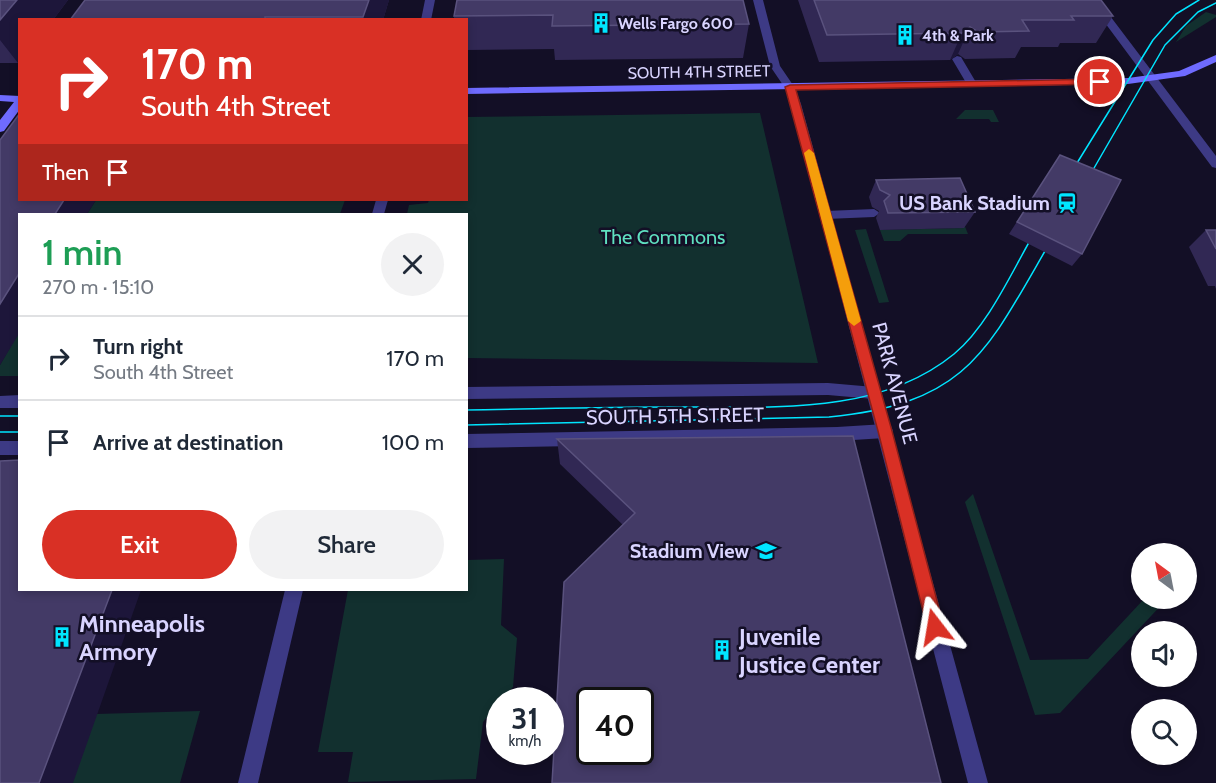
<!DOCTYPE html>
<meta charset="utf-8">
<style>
:root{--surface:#fff;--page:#f2f2f3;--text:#1f2937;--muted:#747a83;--line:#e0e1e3;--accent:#d93025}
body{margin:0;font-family:Cabin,sans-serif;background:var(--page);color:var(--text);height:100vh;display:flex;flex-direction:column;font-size:22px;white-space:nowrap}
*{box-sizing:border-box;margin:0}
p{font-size:20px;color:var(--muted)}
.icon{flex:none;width:33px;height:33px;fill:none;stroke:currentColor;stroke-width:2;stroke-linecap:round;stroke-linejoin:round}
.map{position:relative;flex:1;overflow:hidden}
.details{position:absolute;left:18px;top:213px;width:450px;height:378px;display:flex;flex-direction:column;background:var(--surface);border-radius:0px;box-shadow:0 3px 9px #0003}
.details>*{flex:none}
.hud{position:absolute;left:18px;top:18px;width:450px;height:183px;border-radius:0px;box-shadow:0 3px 9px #0003;background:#d93025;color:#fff;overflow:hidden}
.needle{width:39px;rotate:328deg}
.fabs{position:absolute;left:1131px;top:543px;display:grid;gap:12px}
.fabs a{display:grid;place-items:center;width:66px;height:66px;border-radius:50%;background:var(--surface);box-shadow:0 3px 9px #0003;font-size:30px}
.speed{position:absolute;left:486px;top:687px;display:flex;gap:12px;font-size:30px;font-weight:700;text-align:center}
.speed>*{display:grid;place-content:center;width:78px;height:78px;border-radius:50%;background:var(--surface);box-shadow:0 3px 9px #0003;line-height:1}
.speed small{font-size:15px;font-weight:400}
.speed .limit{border:3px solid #111;border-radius:9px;background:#fff;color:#111}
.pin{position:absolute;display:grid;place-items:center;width:51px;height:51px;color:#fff;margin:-26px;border:3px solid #fff;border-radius:50%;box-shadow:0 2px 6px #0007}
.me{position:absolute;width:66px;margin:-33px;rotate:346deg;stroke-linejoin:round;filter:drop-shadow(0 0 4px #0008)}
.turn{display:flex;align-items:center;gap:21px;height:126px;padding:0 24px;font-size:27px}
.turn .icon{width:78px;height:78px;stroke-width:2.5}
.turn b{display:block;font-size:42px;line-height:51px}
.then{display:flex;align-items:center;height:57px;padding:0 24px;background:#0003;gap:12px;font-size:22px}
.round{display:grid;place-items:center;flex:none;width:63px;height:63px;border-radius:32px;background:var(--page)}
.headline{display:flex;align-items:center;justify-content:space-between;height:102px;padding:0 24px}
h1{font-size:36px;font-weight:600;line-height:45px;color:#1e9e55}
.cta{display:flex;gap:12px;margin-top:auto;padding:12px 24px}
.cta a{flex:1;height:69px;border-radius:36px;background:var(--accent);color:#fff;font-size:24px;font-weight:600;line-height:69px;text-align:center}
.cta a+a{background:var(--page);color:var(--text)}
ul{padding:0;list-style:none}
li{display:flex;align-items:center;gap:18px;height:84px;padding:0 24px;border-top:2px solid var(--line)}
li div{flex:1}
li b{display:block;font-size:22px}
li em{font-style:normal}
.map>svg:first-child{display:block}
.green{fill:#12302f}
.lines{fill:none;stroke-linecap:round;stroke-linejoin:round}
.service{fill:#3d3a85;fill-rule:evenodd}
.minor{fill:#3d3a85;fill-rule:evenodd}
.tertiary{fill:#3d3a85;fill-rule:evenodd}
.secondary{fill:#6f6bff;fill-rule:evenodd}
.tram{stroke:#00e5ff;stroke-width:1.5}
.wall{fill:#312854}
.shaded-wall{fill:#1d163a}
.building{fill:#433a66;stroke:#5a527e;stroke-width:1.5;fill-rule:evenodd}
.route{fill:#d93025;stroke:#8d1f18;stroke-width:1.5}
.slow{fill:#f59e0b}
.labels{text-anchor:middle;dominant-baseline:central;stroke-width:5;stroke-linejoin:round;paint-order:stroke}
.far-poi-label{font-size:16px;font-weight:bold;fill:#d9d4ff;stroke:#130f26;text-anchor:start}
.far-street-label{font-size:16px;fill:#d9d4ff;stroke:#130f26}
.poi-label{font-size:20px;font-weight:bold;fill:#d9d4ff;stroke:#130f26;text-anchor:end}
.park-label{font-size:20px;fill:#5fe0c0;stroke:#130f26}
.street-label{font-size:20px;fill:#d9d4ff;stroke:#130f26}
.near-poi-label{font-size:24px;font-weight:bold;fill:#d9d4ff;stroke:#130f26;text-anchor:start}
</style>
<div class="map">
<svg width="1216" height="783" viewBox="0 0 1216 783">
<rect width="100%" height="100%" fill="#130f26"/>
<!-- green -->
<path class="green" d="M1206,12l10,3v2l-40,25 10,-16z
M965,110h28l6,12h-8l-2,-3h-33z
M760,113l58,250 -351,-5 -1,-144h-59l2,-9 19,-2 1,-3h37l1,-83z
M951,192l17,42h-60l-8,7h-16l-4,-11 84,-2z
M96,200h249l-5,14h-253z
M866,229l23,73 -10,1 -24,-73z
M19,332v44h-19v-11z
M973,494l57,166 58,-1 56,-60h23l-107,114 -25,2 -70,-213z
M504,559l-3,66 16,13 -4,49 -30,35 -7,57 -128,3 5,-30h-35l30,-162h118l1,-30z
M200,711l-20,72h-108l24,-69z"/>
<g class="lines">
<!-- service -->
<path class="service" d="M957,56l4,1 16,27 -1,2 -4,1 -4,-1 -16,-27z
M874,209l6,4 -6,4 -48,2 -6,-4 6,-4z"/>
<!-- minor -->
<path class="minor" d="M828,383l46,4 5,1 3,5 -3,5 -5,1 -46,-4 -362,4v-12z
M20,395v13h-20v-12z
M885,424l6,2 2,5 -2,5 -6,2 -48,3 -371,7v-14l371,-7z
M0,441h20v14h-20z"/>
<!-- tertiary -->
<path class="tertiary" d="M425,0h10l-4,20h-10z
M753,0h10l17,66 15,22 6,16 187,679h-20l-177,-679 -6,-16 -15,-22z
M1088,0h10l118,156v12l-4,-1z
M376,200h12l-4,14h-12z
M285,590h18l-45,193h-20z"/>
<!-- secondary -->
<path class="secondary" d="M1216,55v7l-31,14 -57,8 -662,10v-6l662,-10 51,-7z
M0,95l20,1v13l-16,22 -4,1v-12l14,-18 -14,-1z"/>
<!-- tram -->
<path class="tram" d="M1069,176l84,-136 23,-26 23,-14
M1086,182l79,-137 33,-33 18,-9
M466,410c68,-1 136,-3 204,-3 94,-1 206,11 284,-53 35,-29 59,-85 82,-124
M0,416h20
M466,425l363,-8c141,-14 158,-67 223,-178
M0,432h20"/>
</g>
<!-- wall -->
<path class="wall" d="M0,0h68l-15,20h-33v42l-2,1h-18z
M389,0l-6,20h-313z
M457,0l292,24 -6,34 -188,2 -1,-11 -88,1v-30h-12v-4z
M798,0h303l12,16 -17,27h-36l-2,4h-37l-6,11 -50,1 -7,-5 -8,6 -131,2z
M1060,155l22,99 -10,12 -63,-32z
M876,180l99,32 -11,16 -84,2 -4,-12 3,-7 -7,-4 -3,-10z
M1206,230h10v59l-1,-3h-7l-19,-39z
M557,439l384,344 -318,-258 -63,-61z"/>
<!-- shaded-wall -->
<path class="shaded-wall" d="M17,0h51l-15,20h-33v42l-2,1 -18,-23v-20z
M369,0h20l-6,20h-19l-1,-3z
M970,27l-12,27 -8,6 12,-27z
M64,200h32l-9,14h-32z
M20,272v60l-20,33v-61z
M112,590h29l-68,193h-34z"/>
<!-- building -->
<path class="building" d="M0,0h17l-17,20z
M85,0h284l-6,17h-98v3h-195z
M457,0h286l6,24 -197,2 1,-11 -99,1z
M814,0h287l12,16h-42l3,4h-52l7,11 -51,1 -8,-5 -8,6 -135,2z
M20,113v87h44l-9,14h-35v58l-20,32v-164z
M1060,155l61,25 -39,74 -65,-32z
M960,178l15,34 -87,1 -4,-12 6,-6 -10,-5 -4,-10z
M1206,230h10v19z
M853,436l88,347h-389l12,-201 71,-69 -78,-74zM590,700h50v52h-50z
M20,460v130h92l-73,193h-39v-322z"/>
<!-- route -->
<path class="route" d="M1100,79l4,1v4l-308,6 96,341 52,196 -3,6 -6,3 -6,-3 -2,-6 -49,-196 -93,-344 5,-2z"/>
<!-- slow -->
<path class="slow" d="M809,149l5,4 47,168 -7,5 -6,-5 -44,-168z"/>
<!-- icons -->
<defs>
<g id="building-bare" transform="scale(1.62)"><path d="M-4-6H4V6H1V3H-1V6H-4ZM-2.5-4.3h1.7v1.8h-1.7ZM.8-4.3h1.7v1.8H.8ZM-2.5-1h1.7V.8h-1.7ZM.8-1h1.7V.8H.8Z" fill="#00e5ff" stroke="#130f26" stroke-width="2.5" paint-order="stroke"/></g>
<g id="station-bare" transform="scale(1.62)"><path d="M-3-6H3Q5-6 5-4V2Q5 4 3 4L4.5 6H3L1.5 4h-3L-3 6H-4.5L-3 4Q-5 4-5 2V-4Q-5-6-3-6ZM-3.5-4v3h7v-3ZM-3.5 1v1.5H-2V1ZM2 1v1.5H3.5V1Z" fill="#00e5ff" stroke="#130f26" stroke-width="2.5" paint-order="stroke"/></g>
<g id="school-bare" transform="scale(1.62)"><path d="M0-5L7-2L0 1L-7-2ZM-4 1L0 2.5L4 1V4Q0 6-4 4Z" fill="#00e5ff" stroke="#130f26" stroke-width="2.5" paint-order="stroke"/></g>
</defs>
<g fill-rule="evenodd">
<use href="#building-bare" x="601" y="23"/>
<use href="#building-bare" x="905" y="35"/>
<use href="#station-bare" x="1067" y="203"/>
<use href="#school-bare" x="766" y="551"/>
<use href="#building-bare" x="62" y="637"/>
<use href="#building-bare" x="722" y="650"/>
</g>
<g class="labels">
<!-- far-poi labels -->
<g class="far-poi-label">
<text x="618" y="23">Wells Fargo 600</text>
<text x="922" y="35">4th &amp; Park</text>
</g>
<!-- far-street labels -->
<g class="far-street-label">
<text transform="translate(699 72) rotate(-1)">SOUTH 4TH STREET</text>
</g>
<!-- poi labels -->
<g class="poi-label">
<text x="1050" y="203">US Bank Stadium</text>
<text x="749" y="551">Stadium View</text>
</g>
<!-- park labels -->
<g class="park-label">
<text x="663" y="237">The Commons</text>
</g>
<!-- street labels -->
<g class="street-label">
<text transform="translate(895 383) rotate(75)">PARK AVENUE</text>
<text transform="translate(675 416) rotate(-1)">SOUTH 5TH STREET</text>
</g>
<!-- near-poi labels -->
<g class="near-poi-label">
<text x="79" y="623">Minneapolis<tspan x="79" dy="28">Armory</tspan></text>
<text x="739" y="636">Juvenile<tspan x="739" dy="28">Justice Center</tspan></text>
</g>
</g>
</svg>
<div class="fabs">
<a><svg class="needle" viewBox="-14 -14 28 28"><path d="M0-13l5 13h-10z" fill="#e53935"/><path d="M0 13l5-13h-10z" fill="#747a83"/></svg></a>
<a><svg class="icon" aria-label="sound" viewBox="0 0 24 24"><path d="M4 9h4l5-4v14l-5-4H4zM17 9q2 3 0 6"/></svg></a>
<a><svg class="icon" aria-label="search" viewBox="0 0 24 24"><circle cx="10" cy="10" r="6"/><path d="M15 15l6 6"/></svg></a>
</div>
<div class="speed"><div>31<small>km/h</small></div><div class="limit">40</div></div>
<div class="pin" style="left:1100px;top:82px;background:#d93025"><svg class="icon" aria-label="arrive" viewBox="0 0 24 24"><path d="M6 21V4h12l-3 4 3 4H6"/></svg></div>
<svg class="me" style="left:935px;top:627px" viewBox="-20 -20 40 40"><path d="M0-17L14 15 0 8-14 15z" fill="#d93025" stroke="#fff" stroke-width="4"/></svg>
<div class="hud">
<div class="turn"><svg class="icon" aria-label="right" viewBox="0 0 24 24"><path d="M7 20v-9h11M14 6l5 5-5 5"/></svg><div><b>170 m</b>South 4th Street</div></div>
<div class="then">Then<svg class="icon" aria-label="arrive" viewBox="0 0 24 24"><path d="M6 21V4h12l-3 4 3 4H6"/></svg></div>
</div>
<section class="details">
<div class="headline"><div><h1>1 min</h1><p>270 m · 15:10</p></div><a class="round"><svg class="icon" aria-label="close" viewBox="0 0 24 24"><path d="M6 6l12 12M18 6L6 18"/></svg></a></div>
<ul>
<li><svg class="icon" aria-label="right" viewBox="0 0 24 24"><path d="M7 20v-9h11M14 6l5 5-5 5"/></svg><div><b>Turn right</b><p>South 4th Street</p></div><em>170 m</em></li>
<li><svg class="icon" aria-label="arrive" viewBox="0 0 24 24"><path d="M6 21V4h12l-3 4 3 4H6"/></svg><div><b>Arrive at destination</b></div><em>100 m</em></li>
</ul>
<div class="cta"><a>Exit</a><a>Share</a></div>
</section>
</div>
